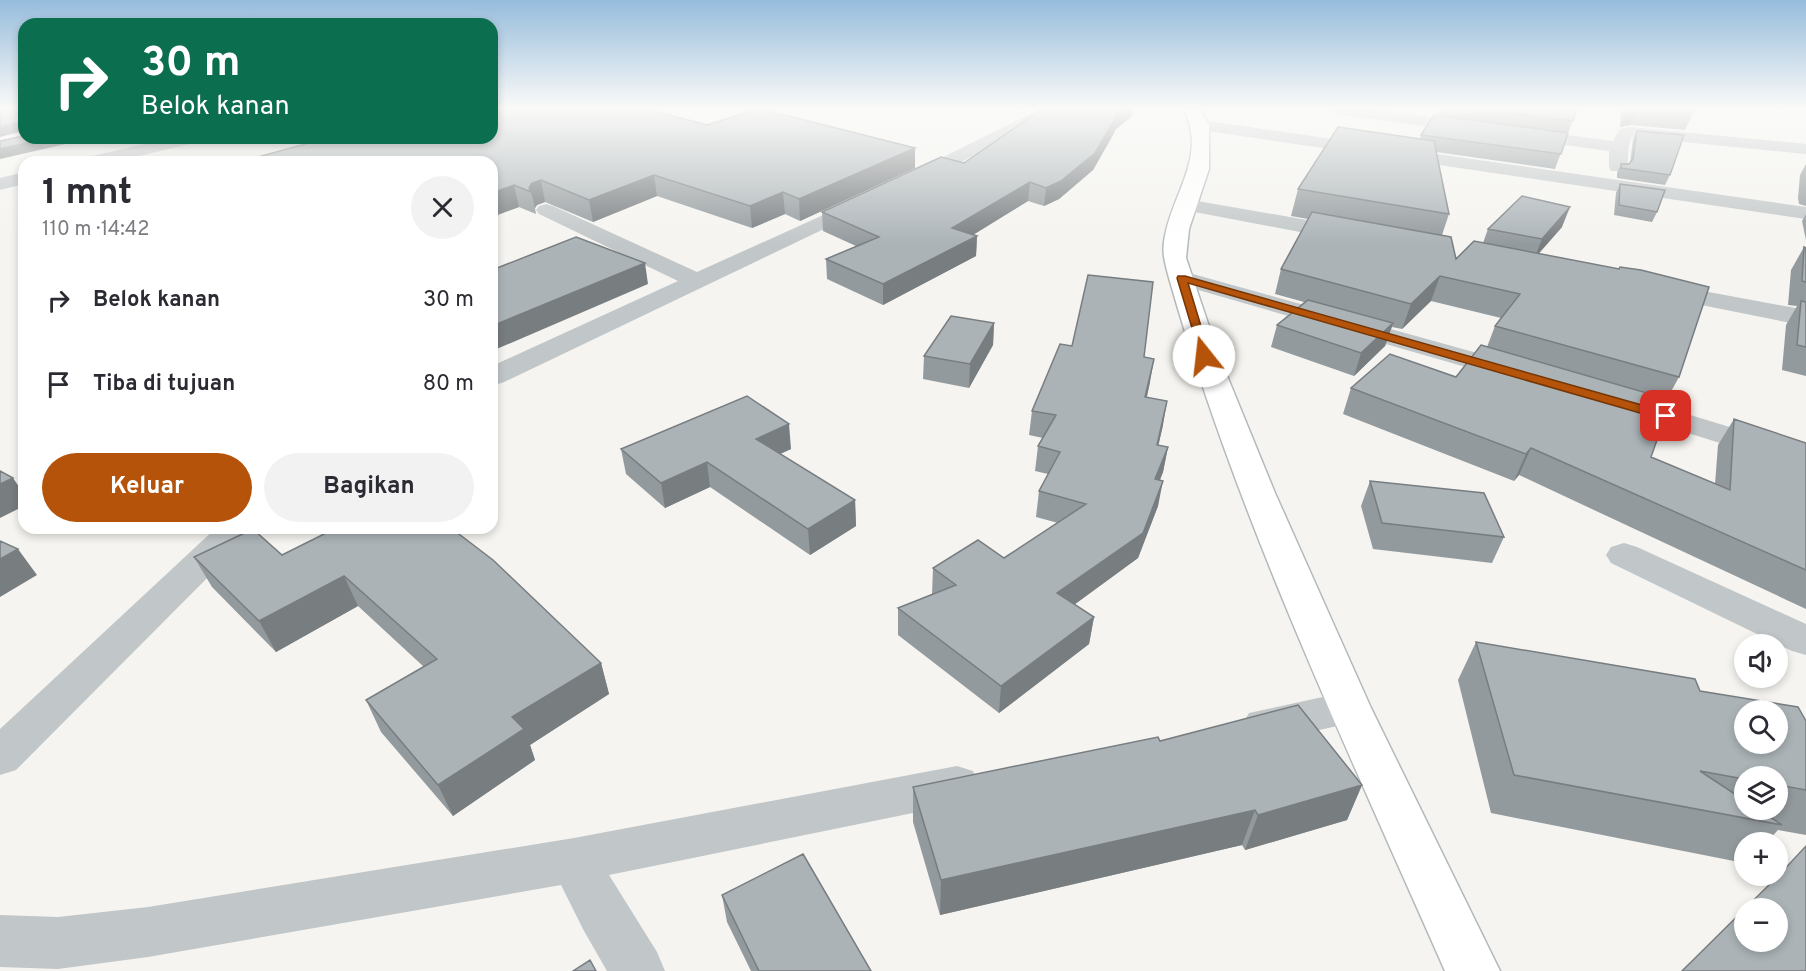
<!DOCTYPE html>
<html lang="id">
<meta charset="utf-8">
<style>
:root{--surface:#fff;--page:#f2f2f3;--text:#2b2b33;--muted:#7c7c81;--accent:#b45309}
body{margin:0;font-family:Overpass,sans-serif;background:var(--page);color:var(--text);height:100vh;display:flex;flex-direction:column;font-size:22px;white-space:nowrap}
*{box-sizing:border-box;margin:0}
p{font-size:20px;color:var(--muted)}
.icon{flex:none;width:33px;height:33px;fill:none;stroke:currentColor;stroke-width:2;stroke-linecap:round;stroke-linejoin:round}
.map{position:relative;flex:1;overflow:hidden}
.side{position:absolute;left:18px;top:156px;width:480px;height:378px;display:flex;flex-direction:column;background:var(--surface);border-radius:18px;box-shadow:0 3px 9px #0003}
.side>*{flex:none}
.banner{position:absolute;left:18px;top:18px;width:480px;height:126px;border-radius:18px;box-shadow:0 3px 9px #0003;background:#0b6e4f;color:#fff;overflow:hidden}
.controls{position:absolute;left:1734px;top:634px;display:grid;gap:12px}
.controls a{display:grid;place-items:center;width:54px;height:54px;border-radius:50%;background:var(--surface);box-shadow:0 3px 9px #0003;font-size:30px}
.pin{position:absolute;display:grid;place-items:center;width:51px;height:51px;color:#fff;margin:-26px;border-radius:12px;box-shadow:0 3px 9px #0006}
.me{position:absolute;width:66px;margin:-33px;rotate:344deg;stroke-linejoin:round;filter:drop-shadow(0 0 4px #0008)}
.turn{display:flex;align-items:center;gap:21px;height:126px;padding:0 24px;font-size:27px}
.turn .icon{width:78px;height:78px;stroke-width:2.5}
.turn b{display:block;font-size:42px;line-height:51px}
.round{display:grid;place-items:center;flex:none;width:63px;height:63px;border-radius:32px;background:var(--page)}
.overview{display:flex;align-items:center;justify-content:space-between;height:102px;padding:0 24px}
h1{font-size:36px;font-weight:700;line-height:45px}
.primary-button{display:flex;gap:12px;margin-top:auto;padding:12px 24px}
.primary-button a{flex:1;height:69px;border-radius:36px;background:var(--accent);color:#fff;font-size:24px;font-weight:700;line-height:69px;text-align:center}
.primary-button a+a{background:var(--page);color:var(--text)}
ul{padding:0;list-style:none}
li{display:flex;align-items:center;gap:18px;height:84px;padding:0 24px}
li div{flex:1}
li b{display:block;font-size:22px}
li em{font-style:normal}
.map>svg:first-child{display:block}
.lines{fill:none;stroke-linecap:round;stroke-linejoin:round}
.major-casing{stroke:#b4b9bc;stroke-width:3}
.minor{fill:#c1c6c8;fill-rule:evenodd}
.major{fill:#fff;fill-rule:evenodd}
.wall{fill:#939a9d;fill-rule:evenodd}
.shaded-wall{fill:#787d80}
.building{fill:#abb3b7;stroke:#787d80;stroke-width:1.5;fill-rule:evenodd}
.route{fill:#b45309;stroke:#753606;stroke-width:1.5}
</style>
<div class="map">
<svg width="1806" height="971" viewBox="0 0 1806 971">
<rect width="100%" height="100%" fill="#f5f4f0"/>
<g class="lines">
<!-- major casing -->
<g class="major-casing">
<path id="major" d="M1184,109h16l9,16v44l-20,60 -3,29 33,98 56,137 96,215 129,263h-55c-100,-227 -208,-454 -276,-693 -3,-12 -7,-23 -5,-36 6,-47 44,-83 20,-133z"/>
</g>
<!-- minor -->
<path class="minor" d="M1040,109h20l-2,3 -139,72h-14l-3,-4 3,-4z
M1327,109h43l243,32 7,-12 10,-2 176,17v10l-174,-17c-7,14 -1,25 -7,34h-14l-2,-4v-16l-274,-37z
M1200,120l606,87v12l-612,-90 -3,-4 3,-4z
M169,138h32l-3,4 -84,20h-32l2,-4z
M24,172v12l-24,6v-12z
M863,197l7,2 3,4 -3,4 -368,176 -10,2v-19l186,-85 -139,-67 -3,-4 3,-4 7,-2 7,2 144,66z
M1186,199l161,28 8,2 3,5 -3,5 -8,2 -168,-32 -3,-4 3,-4z
M1182,271l342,95 4,6 -4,6 -10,2 -10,-2 -330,-95 -4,-5 4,-5z
M1660,283l146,27v16l-155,-31 -3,-5 3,-5z
M1621,394l185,56v20l-195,-61 -5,-6 5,-6z
M216,528h38l-5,8 -233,234 -16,5v-46z
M1624,543l13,4 169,77v31l-14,-4 -181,-88 -5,-8 5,-8z
M1350,691l15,5 6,12 -6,12 -101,22 -15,-5 -7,-12 7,-12z
M957,766l16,5 7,14 -7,14 -16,5 -348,71 48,77 8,19h-58l-23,-40 -23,-46 -413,72 -90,12 -58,-2v-52l58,2 90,-10 426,-69z"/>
<!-- major -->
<use href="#major" class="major"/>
</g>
<!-- wall -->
<path class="wall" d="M1042,109h91l-1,7 -17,14 -1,3 -21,37 -34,29 -15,7 -16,-5 -56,34 5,1 -1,20 -93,49 -56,-26 -1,-20 30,-13 -33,-15 -1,-19 142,-49z
M1439,109h138l-9,24 -130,-17 2,-5z
M1622,109h73l-10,21 -55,-5 -10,2 1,-15z
M707,125l208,43 -115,53 -15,-7 -33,14 -95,-32 -64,26 -48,-20 -8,3 -2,3 1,6 -17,-7 -27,10v-55z
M1637,131l33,44 -5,10 -48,-7v-5l4,-9 9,-1 3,-24z
M1568,133l-13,36 -119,-17 13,62 -7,21 14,24 27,-16 5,-14 74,-2 -23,26 140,124 -12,22 -16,58 64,27 3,-39 16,-26 72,24v166l-287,-134 -5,6 -171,-67 8,-26 105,-11 31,-30 8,-21 6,-8 -70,-17 -29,28 -10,-2 -7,19 -31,30 -83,-29 6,-22 27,-23 -29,-8 6,-25 27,-50 -17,-3 7,-27 122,-50 1,-4z
M1806,164v42l-7,-2 -1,-6 2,-23z
M1620,184l37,28 -5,10 -38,-7 2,-22z
M1806,214v26l-4,-19z
M1804,247l2,1v128l-24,-6 4,-45 11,-19 -9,-1 3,-35z
M994,323l-1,22 -24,43 -46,-9 1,-23z
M1144,357l6,25 -3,15 16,28 -5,20 10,2 -5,25 -3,8 -2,26 -20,52 -64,47 20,12 -5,27 -90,69 -101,-78v-27l34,-14 1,-26 71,-10 54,-35 -22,-6 3,-26 9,-17 -13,-3 3,-25 5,-8 -14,-3 3,-24z
M621,449h170l-11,5 75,46 1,26 -46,29 -100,-68 -45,21 -39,-34z
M1370,481l134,56 -12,26 -119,-14 -12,-43z
M282,555l319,108 8,31 -79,51 5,15 -82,56 -72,-84 -15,-32 58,-33 -66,-61 -82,46 -64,-65 -18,-30z
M1476,642l224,49 106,30v114l-28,-5 -12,13h-22v20l-253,-50 -33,-133zM1744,777h34v33h-34z
M1160,741l202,44 -15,35 -102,30 -3,-5 -302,70 -27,-93v-35z
M722,895l149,76h-120l-24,-49z"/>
<!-- shaded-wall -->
<path class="shaded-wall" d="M1123,109h10l-1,7 -17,14 -1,3 -21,37 -34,29 -15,7 2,-18 68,-72z
M1637,109l-7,16 -10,2 7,-17z
M19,122l4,9 -23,6v-10z
M49,138h43l-92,21v-10z
M915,148v20l-115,53 -1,-22z
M654,175l3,21 -64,26 -4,-22z
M541,180l4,22 -8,3 -2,3 -4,-16 -2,-4 3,-5z
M1030,182l-2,19 -76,47v-20z
M514,185l5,22 -27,10v-24z
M783,192l2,22 -33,14 -2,-22z
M1570,207l-8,20 -28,32 8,-20z
M977,236l-1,20 -93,49v-21z
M645,263l3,21 -156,67v-25z
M1440,276l-9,25 -29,28 9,-25z
M994,323l-1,22 -24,43 1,-24z
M1393,323l-8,23 -31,30 7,-23z
M1154,359l-4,23 -9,39 4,-24z
M1167,401l-4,24 -10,45 4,-25z
M789,424l2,25 -33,15 -2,-25z
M1168,447l-5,25 -13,32 5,-25z
M1531,448l-12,27 -5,6 12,-27z
M707,462l3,25 -45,21 -4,-25z
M13,478l11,16v12l-24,12v-34z
M1163,481l-5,25 -20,52 -85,62 4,-27z
M855,500l1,26 -46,29 -2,-26z
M18,549l19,26 -37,22v-38z
M344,576l14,30 -82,46 -17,-31z
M1094,617l-5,27 -90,69 2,-27z
M601,663l8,31 -79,51 5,15 -82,56 -15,-31 74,-68z
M1362,785l-15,35 -102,30 13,-35z
M1255,810l-13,35 -302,70 1,-35z"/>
<!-- building -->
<path class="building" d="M0,109h24v18h-2l-3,-5 -19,5z
M492,109h155l60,16 51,-16h3l154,39 -116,51 -16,-7 -33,14 -96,-31 -65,25 -48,-20 -9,3 -3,5 2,4 -17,-7 -22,8v-31h-253l88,-24h165z
M1042,109h81l-9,7 2,1 -21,36 -34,28 -15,7 -16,-6 -78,46 25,8 -94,48 -57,-25 53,-22 -57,-25 119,-55 23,6z
M1479,109h98l-4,12z
M1642,109h53l-2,5z
M1434,115l134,18 -7,21 -140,-19z
M1338,127l96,14 15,73 -151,-25z
M1637,131l47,4 -14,40 -49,-7v-4h8l4,-5z
M24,136v2h25l-49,11v-8z
M1620,184l45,6 -8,22 -38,-7z
M1522,196l48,11 -28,32 -54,-10z
M1312,212l139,25 5,22 18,-18 145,28 1,-2 21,3 68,17 -30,90 -184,-51 25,-32 -80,-18 -29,28 -130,-35z
M576,237l69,26 -153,63v-56z
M1804,247l2,1v34l-4,-1z
M1088,275l65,7 -9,75 10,2 -9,38 22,4 -10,44 11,2 -13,32 8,2 -20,52 -86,60 37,24 -93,69 -103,-78 58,-23 -23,-17 45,-28 26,18 82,-54 -47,-13 21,-39 -22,-6 18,-31 -24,-4 28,-67 12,2z
M1308,300l85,23 -32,30 -84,-28z
M1801,301l5,1v45l-9,-2z
M951,316l43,7 -24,41 -46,-8z
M1481,345l190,55 -20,57 79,33 4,-71 72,24v127l-275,-122 -5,6 -175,-66 39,-34 66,23z
M747,396l42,28 -33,15 99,61 -47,29 -101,-67 -46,21 -40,-34z
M0,471l13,7 -13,6z
M1370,481l114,12 20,44 -122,-14z
M336,528h115l42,32 108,103 -89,54 12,12 -86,56 -72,-85 71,-41 -93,-83 -85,45 -65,-64 59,-28 29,26z
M0,541l18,8 -18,10z
M1476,642l219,37 5,12 98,16 8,14v69l-28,-5v-8h-34v2l-44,-8 44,29v10h15l23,15 -268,-50zM1744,711h34v33h-34z
M1298,705l64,80 -104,30 -3,-5 -314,70 -28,-93 245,-50 2,4z
M1806,846v125h-124l96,-95zM1744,909h34v33h-34z
M803,854l68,117h-112l-37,-76z
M590,960l6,11h-23z"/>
<!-- sky -->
<linearGradient id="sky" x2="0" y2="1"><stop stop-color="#96bcdc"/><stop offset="0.44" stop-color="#fafaf8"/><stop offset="1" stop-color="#fafaf8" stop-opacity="0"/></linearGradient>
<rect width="1806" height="245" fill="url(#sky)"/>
<!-- route -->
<path class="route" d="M1178,276h7l485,137 2,3 -6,4 -5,-1 -473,-136 22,73 -2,2h-7l-24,-80z"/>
</svg>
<div class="controls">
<a><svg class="icon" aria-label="sound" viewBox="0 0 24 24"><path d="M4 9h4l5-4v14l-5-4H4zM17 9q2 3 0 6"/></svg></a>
<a><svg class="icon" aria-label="search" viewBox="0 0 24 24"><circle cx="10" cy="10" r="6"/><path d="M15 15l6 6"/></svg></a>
<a><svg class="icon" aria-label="layers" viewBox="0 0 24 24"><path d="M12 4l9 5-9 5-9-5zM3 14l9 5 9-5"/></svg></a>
<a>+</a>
<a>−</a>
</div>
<div class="pin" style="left:1666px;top:416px;background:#d93025"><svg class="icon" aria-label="arrive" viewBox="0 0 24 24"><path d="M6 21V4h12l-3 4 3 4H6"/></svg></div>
<svg class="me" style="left:1204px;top:356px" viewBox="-20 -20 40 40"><circle r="19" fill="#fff"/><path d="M0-13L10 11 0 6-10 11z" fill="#b45309"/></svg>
<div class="banner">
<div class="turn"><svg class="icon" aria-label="right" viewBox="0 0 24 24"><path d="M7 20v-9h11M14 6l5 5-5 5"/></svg><div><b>30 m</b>Belok kanan</div></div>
</div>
<section class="side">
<div class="overview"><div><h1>1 mnt</h1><p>110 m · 14:42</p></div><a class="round"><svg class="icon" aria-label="close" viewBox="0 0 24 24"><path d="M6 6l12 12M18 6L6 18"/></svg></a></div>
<ul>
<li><svg class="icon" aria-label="right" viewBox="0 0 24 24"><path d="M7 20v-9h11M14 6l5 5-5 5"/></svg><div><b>Belok kanan</b></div><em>30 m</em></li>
<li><svg class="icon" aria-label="arrive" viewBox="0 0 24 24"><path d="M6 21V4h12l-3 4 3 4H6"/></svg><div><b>Tiba di tujuan</b></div><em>80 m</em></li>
</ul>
<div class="primary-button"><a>Keluar</a><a>Bagikan</a></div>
</section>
</div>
